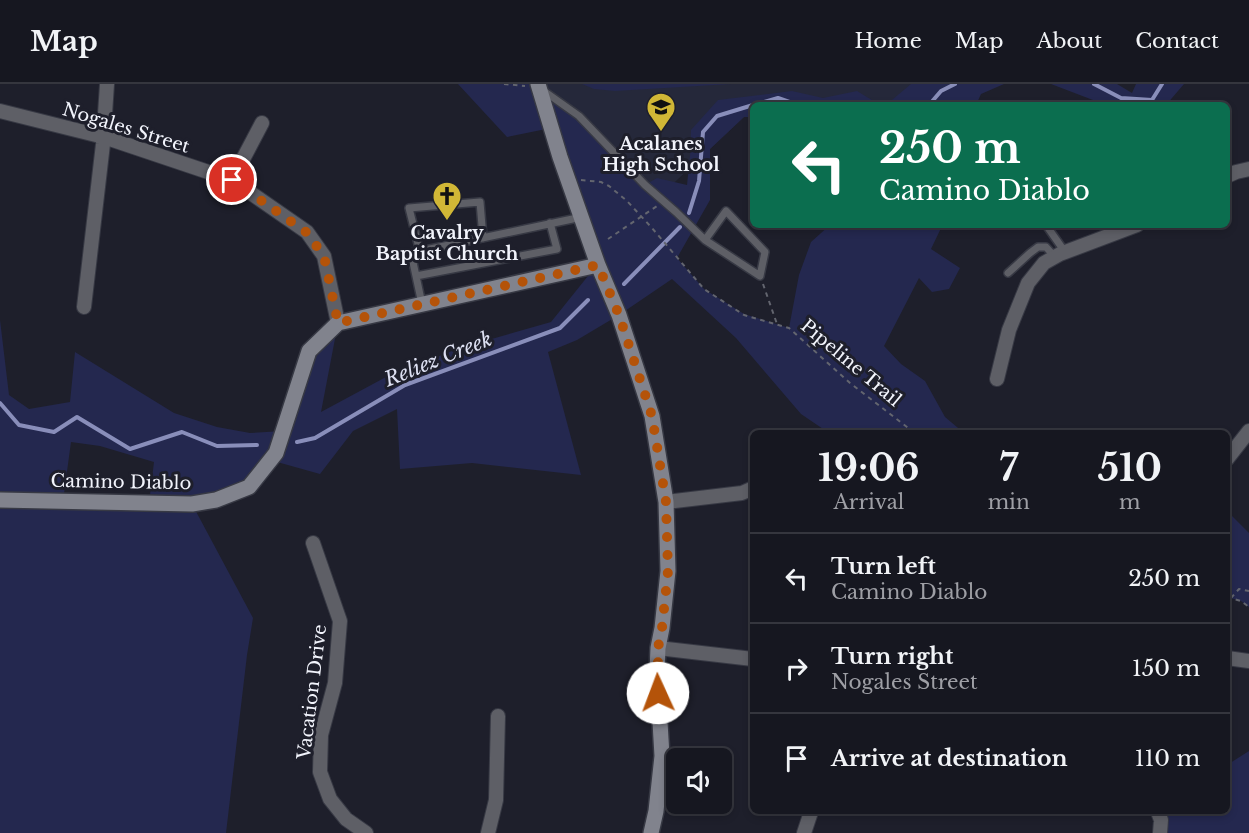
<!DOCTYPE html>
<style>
:root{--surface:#161720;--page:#1f2029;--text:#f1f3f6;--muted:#9e9fa5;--line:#35363e}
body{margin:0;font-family:"Libre Baskerville",serif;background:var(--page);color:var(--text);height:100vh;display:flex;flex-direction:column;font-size:22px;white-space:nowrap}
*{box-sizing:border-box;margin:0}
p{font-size:20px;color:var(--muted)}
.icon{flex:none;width:33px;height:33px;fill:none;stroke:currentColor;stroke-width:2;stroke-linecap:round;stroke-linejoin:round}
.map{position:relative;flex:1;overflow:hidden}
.side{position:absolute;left:750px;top:346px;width:480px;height:384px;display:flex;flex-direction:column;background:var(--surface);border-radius:9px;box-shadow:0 3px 9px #0003,0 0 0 2px var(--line)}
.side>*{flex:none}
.banner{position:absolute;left:750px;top:18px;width:480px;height:126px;border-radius:9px;box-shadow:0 3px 9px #0003,0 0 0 2px var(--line);background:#0b6e4f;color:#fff;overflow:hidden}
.buttons{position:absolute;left:666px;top:664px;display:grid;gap:12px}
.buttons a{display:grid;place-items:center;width:66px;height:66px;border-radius:9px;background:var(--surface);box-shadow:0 3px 9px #0003,0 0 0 2px var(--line);font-size:30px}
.pin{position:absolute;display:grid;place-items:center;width:51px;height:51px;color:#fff;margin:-26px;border:3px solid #fff;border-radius:50%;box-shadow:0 2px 6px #0007}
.me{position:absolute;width:66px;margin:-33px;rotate:358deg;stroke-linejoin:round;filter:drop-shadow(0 0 4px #0008)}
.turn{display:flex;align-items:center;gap:21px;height:126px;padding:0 30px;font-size:27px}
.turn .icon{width:78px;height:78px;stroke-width:2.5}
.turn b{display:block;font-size:42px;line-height:51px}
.eta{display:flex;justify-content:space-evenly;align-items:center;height:102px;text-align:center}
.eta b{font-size:36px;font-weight:700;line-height:42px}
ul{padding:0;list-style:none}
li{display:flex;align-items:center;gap:18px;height:90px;padding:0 30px;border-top:2px solid var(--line)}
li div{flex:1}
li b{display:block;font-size:22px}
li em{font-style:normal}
header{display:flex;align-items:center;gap:36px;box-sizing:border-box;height:84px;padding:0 30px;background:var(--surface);border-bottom:2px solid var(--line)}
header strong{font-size:28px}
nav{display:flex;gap:33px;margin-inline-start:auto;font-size:21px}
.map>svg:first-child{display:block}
.built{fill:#25283a}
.green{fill:#24284f;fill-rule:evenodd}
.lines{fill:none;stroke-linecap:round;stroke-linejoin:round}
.stream{stroke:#898eba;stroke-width:4}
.lane-casing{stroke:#373944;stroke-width:10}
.street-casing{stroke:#373944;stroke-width:16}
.secondary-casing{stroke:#373944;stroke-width:18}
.path{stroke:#63656f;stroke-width:2;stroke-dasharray:4.5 4.5;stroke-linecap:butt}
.lane{stroke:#5e5f66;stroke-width:7}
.street{stroke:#5e5f66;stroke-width:14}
.secondary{stroke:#81838d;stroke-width:15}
.route{stroke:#b45309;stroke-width:10;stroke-dasharray:0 18}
.labels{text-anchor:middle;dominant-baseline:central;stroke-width:6;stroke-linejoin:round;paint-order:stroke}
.street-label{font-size:18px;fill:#f2f4fc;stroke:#1e1f2b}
.poi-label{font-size:18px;font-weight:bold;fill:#f2f4fc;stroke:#1e1f2b}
.water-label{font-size:20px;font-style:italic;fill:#dde0f2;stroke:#1e1f2b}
</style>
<header>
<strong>Map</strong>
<nav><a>Home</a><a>Map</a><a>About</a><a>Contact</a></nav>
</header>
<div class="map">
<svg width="1249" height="749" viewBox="0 0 1249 749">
<rect width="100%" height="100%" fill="#1e1f2b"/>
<!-- built -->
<path class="built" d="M538,0h400l-31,21h-154v11l-9,1 -84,79z"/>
<!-- green -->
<path class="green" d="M458,0h80l41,32 66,69 12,-7 30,7 3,-29 1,-26 27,-30 74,-9 31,7 34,-7 23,14h-127v12h-9l-34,32v51l-33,58 27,31 40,25 45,14 10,-53 12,-33 19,-17h112v1l-11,23 29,19 -11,21 -17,3 -13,-14 -35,68 17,18 24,17 20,36 19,16h-135l-28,-19 -65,-76 -64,-59 -53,36 -42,25 -29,12 33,123 -109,-12 -72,6 -3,-60 -44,22 -33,43 -50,-14 -21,27 -57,17 61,114 -6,37 -21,178h-226v-513l9,75 20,14 41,-7 5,-50 99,61 43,14 33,6 33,-2 26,-80 29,-28 -17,89 65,-35 71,-28 94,-27 45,-56 -45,-138 -44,9zM71,358l29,4 54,16 -5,41 -86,-2z
M582,0h149l-116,7 -21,-2z
M911,0h93l-23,10 -5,11h-90z
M1051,0h66l15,9 4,-9h48l-18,21h-60z
M1227,427l22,22v74l-8,-6 -14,-4z
M1249,667v82h-89l-2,-21h69v-47z"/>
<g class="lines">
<!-- stream -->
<path class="stream" d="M1094,0l27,14 31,2 10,-16
M754,21l24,-7 20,7
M929,21l12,-14 14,-7
M689,129l10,-32 4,-49 14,-16 36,-11
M624,200l56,-57
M0,319l19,22 35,7 23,-15 53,32 52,-17 35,14 40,-1
M297,358l18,-4 90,-53 155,-57 28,-28"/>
<!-- lane casing -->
<g class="lane-casing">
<path id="lane" d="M541,5l38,27 66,69 31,27 29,28 55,36 5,-24 -39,-41 -21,29
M1046,141l19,27
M420,168l-11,-44 71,-6 3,36
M1008,189l22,-20 8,-6h8l9,10
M416,192l141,-27 -7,-26
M422,220l-11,-51 171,-36"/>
</g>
<!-- street casing -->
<g class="street-casing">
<path id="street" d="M0,27l104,26 128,43 75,52 17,24 14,67
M1227,92l9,-4 13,-3
M232,96l30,-57
M84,223l19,-163 4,-60
M997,295l12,-49 19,-47 16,-20 16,-9 77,-29
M1227,375l22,-28
M666,418l76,-9 11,-5
M313,459l27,78 -5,62 -14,52 -1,37 10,27 16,20 20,14
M658,564l95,11
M1227,574l22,3
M1158,728l3,8 -1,13
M488,749l8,-33 2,-84
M804,749l7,-21"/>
</g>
<!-- secondary casing -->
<g class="secondary-casing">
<path id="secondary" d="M538,0l22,73 38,108 21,50 33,101 14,86 2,69 -6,57 -4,20 -1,23 5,85 -6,55 -5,22
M0,416l192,4 24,-4 33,-13 27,-34 33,-102 29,-28 260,-58"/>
</g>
<!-- path -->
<path class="path" d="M504,0l21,2
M581,96l20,2 8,4 18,15 25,27 52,61 40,26 45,13 61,55 66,51
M608,155l49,-33
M763,200l14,40
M1227,513l14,4 8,6
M1231,514l8,-9 10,2"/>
<!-- lane -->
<use href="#lane" class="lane"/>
<!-- street -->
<use href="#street" class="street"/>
<!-- secondary -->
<use href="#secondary" class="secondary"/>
</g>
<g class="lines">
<!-- route -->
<path class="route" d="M232,96l74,52 18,24 14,67 260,-58 21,50 33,101 14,86 2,69 -6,57 -4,20v45"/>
</g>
<!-- icons -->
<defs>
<g id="school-pin" transform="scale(1.5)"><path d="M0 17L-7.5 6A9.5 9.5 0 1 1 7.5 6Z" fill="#d1b736" stroke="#1e1f2b"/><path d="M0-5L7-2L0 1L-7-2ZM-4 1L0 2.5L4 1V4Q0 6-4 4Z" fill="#111"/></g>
<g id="church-pin" transform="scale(1.5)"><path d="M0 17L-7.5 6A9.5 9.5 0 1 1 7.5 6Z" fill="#d1b736" stroke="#1e1f2b"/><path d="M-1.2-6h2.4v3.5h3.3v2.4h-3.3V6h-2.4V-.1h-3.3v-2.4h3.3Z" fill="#111"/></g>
</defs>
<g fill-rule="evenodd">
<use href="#school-pin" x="661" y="23"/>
<use href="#church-pin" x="447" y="112"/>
</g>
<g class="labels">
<!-- street labels -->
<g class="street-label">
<text transform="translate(126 44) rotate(17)">Nogales Street</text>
<text transform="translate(851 279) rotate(40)">Pipeline Trail</text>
<text transform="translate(121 398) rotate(1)">Camino Diablo</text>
<text transform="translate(312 608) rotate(-83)">Vacation Drive</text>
</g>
<!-- poi labels -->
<g class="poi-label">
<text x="661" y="60">Acalanes<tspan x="661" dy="21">High School</tspan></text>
<text x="447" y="149">Cavalry<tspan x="447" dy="21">Baptist Church</tspan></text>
</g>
<!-- water labels -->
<g class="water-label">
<text transform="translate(438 275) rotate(-22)">Reliez Creek</text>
</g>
</g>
</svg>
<div class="buttons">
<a><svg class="icon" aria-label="sound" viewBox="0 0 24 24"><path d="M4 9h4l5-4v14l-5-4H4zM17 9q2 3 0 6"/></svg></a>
</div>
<div class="pin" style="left:232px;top:96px;background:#d93025"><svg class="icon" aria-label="arrive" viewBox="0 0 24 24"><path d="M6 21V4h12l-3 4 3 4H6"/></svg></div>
<svg class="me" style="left:658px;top:609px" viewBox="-20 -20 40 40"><circle r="19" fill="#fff"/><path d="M0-13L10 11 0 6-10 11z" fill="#b45309"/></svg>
<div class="banner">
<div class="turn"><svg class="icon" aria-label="left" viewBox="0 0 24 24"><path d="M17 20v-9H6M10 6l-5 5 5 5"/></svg><div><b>250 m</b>Camino Diablo</div></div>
</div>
<section class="side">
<div class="eta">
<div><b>19:06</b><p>Arrival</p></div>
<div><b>7</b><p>min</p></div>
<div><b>510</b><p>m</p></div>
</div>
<ul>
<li><svg class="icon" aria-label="left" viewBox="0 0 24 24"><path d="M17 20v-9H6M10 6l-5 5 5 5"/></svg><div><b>Turn left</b><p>Camino Diablo</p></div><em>250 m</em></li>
<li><svg class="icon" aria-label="right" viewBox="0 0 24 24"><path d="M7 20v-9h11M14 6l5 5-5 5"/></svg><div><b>Turn right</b><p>Nogales Street</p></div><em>150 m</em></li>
<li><svg class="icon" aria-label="arrive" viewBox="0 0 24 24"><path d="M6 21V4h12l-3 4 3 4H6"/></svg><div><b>Arrive at destination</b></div><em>110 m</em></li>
</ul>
</section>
</div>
